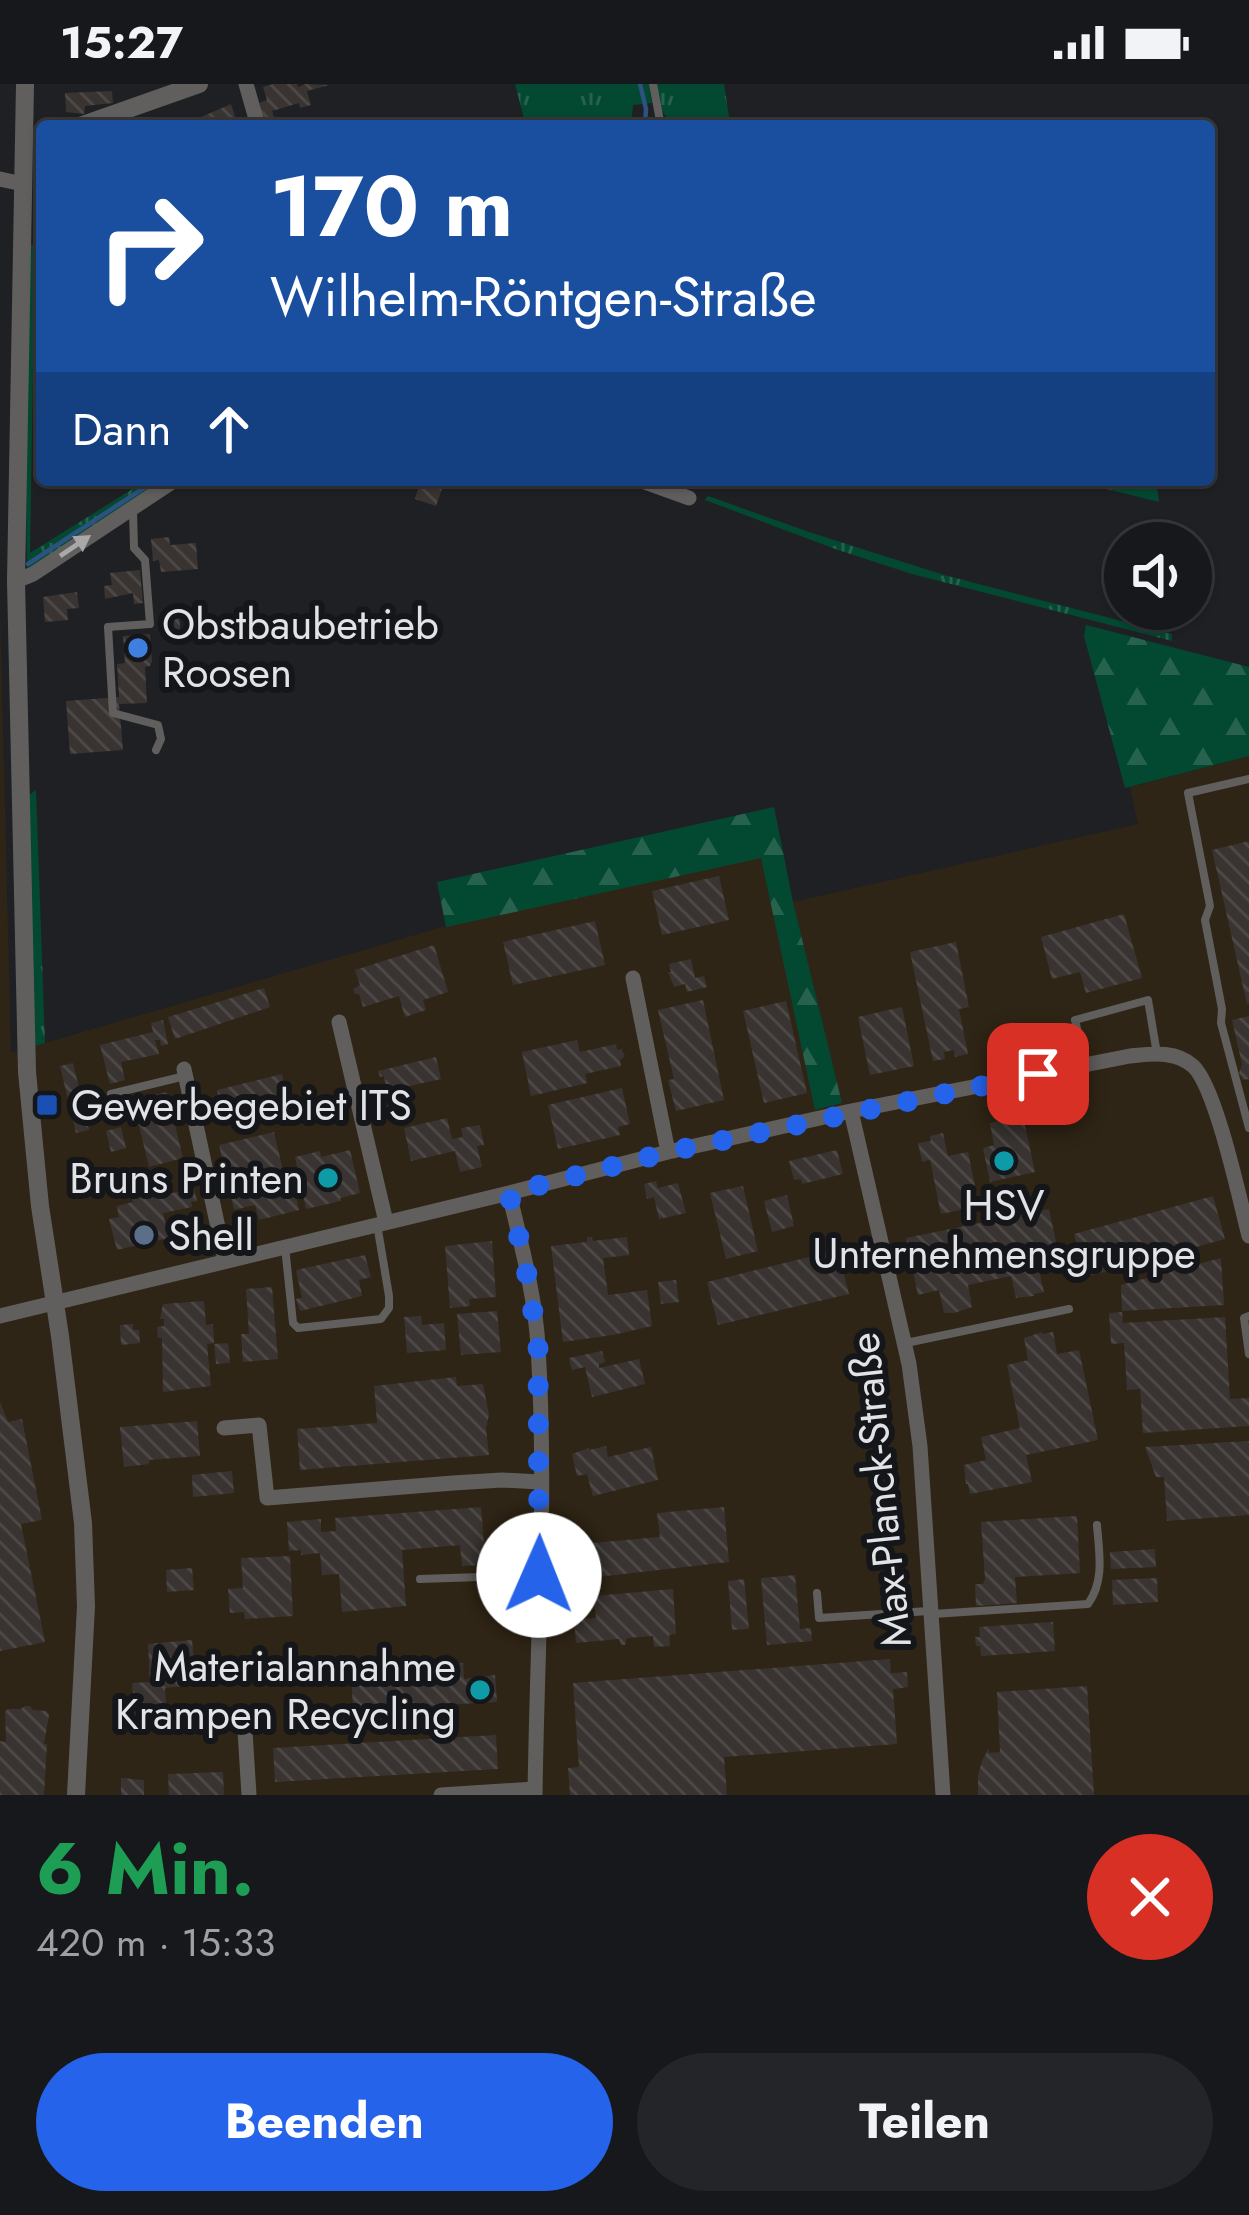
<!DOCTYPE html>
<html lang="de">
<meta charset="utf-8">
<style>
:root{--surface:#16181b;--page:#232528;--text:#f1f3f6;--muted:#9ea0a3;--line:#35373a;--accent:#2563eb}
body{margin:0;font-family:Jost,sans-serif;background:var(--page);color:var(--text);height:100vh;display:flex;flex-direction:column;font-size:45px;white-space:nowrap}
*{box-sizing:border-box;margin:0}
p{font-size:39px;color:var(--muted)}
.icon{flex:none;width:66px;height:66px;fill:none;stroke:currentColor;stroke-width:2;stroke-linecap:round;stroke-linejoin:round}
.map{position:relative;height:1711px;overflow:hidden}
.panel{display:flex;flex-direction:column;background:var(--surface);flex:1}
.panel>*{flex:none}
.banner{position:absolute;left:36px;top:36px;width:1179px;height:366px;border-radius:12px;box-shadow:0 3px 9px #0004,0 0 0 3px var(--line);background:#1a4fa0;color:#fff;overflow:hidden}
.buttons{position:absolute;left:1104px;top:438px;display:grid;gap:24px}
.buttons a{display:grid;place-items:center;width:108px;height:108px;border-radius:50%;background:var(--surface);box-shadow:0 3px 9px #0004,0 0 0 3px var(--line);font-size:60px}
.pin{position:absolute;display:grid;place-items:center;width:102px;height:102px;color:#fff;margin:-51px;border-radius:24px;box-shadow:0 6px 18px #0006}
.me{position:absolute;width:132px;margin:-66px;rotate:1deg;stroke-linejoin:round;filter:drop-shadow(0 0 9px #0008)}
.turn{display:flex;align-items:center;gap:42px;height:252px;padding:0 36px;font-size:54px}
.turn .icon{width:156px;height:156px;stroke-width:2.5}
.turn b{display:block;font-size:84px;line-height:102px}
.then{display:flex;align-items:center;height:114px;padding:0 36px;background:#0003;gap:24px;font-size:45px}
.round{display:grid;place-items:center;flex:none;width:126px;height:126px;border-radius:63px;background:var(--page)}
.overview{display:flex;align-items:center;justify-content:space-between;height:204px;padding:0 36px}
h1{font-size:72px;font-weight:700;line-height:90px;color:#1e9e55}
.cta{display:flex;gap:24px;margin-top:auto;padding:24px 36px}
.cta a{flex:1;height:138px;border-radius:72px;background:var(--accent);color:#fff;font-size:48px;font-weight:700;line-height:138px;text-align:center}
.cta a+a{background:var(--page);color:var(--text)}
.status{display:flex;justify-content:space-between;align-items:center;height:84px;padding:0 60px;background:var(--surface);direction:ltr}
.status svg{height:33px;fill:currentColor}
.map>svg:first-child{display:block}
.industrial{fill:#2f2516}
.grass{fill:url(#grass-tufts)}
.forest{fill:url(#forest-firs)}
.lines{fill:none;stroke-linecap:round;stroke-linejoin:round}
.stream{stroke:#2c527f;stroke-width:4.5}
.building{fill:url(#building-back-hatch)}
.service{stroke:#615f5d;stroke-width:8}
.minor{stroke:#615f5d;stroke-width:15}
.tertiary{stroke:#615f5d;stroke-width:18}
.oneway{fill:#a8a8a8}
.route{stroke:#2563eb;stroke-width:21;stroke-dasharray:0 37.8}
.shop-dot{fill:#3f7fe0;stroke:#15161a;stroke-width:4.5}
.transit-dot{fill:#1a4fb4;stroke:#15161a;stroke-width:4.5}
.culture-dot{fill:#0f9aa8;stroke:#15161a;stroke-width:4.5}
.service-dot{fill:#5c6f8a;stroke:#15161a;stroke-width:4.5}
.labels{text-anchor:middle;dominant-baseline:central;stroke-width:12;stroke-linejoin:round;paint-order:stroke}
.poi-label{font-size:42px;fill:#e2e3e6;stroke:#15161a;text-anchor:start}
.street-label{font-size:42px;fill:#e2e3e6;stroke:#15161a}
</style>
<div class="status"><b>15:27</b><svg viewBox="0 0 49 12"><path d="M0 12V9h3v3zM5 12V6h3v6zM10 12V3h3v9zM15 12V0h3v12zM26 1h20v11H26zM47 4h2v5h-2z"/></svg></div>
<div class="map">
<svg width="1249" height="1711" viewBox="0 0 1249 1711">
<defs>
<pattern id="grass-tufts" width="24" height="20" patternUnits="userSpaceOnUse" patternTransform="scale(3)"><rect width="24" height="20" fill="#034830"/><path d="M3 7l-1-3M5 7V3M7 7l1-3M15 17l-1-3M17 17v-4M19 17l1-3" fill="none" stroke="#27624e"/></pattern>
<pattern id="forest-firs" width="22" height="20" patternUnits="userSpaceOnUse" patternTransform="scale(3)"><rect width="22" height="20" fill="#034830"/><path d="M5 1l3.5 6h-7zM16 11l3.5 6h-7z" fill="#27624e"/></pattern>
<pattern id="building-back-hatch" width="6" height="6" patternUnits="userSpaceOnUse" patternTransform="scale(3)"><rect width="6" height="6" fill="#393431"/><path d="M-1 5l2 2M0 0l6 6M5-1l2 2" fill="none" stroke="#4c4845"/></pattern>
</defs>
<rect width="100%" height="100%" fill="#1e2024"/>
<!-- industrial -->
<path class="industrial" d="M0,522l11,447 428,-125 322,-71 55,253 25,-7 -48,-201 345,-78 -8,-37 119,-31v1039h-1249z"/>
<!-- grass -->
<path class="grass" d="M515,0h134l3,19 -19,2 -2,21h-105z
M656,0h68l6,40 7,2c-17,0 -60,4 -72,-11 -6,-8 -7,-22 -9,-31z
M29,161h6l-5,308 117,-73h20l-140,89 -2,-155z
M708,412l101,36 135,43 228,59v7l-260,-67 -74,-24 -133,-50z
M36,706l9,253 -10,3 -7,-250z"/>
<!-- forest -->
<path class="forest" d="M1071,396h85l3,22z
M1086,541l163,42v89l-124,32 -41,-152z
M774,723l19,95 49,201 -27,7 -54,-252 -315,69 -9,-45z"/>
<g class="lines">
<!-- stream -->
<path class="stream" d="M640,0l6,25 -1,17
M28,480l128,-84"/>
</g>
<!-- building -->
<path class="building" d="M273,0h24l1,3 7,-3 24,1 -22,6 4,14 -11,3 -1,-5 -27,8 2,6 -11,3 -4,-17 8,-3 -4,-13z
M112,7l1,12 -28,3 -1,8 -18,-2 -1,-19z
M231,20l7,21 14,-5 1,6h-51l-3,-8z
M406,396h27l-2,6 11,3 -6,17 -21,-7 4,-14z
M169,453l1,8 26,-2 2,26 -37,3 -2,-12 -6,1 -2,-22z
M140,486l3,33 -9,1 -1,-11 -28,6 -1,-13 8,-1 -2,-12z
M77,508l2,16 -12,1 1,11 -23,2 -2,-25z
M179,531l2,22 -10,1 -5,-22z
M150,550l2,27 -2,5 -5,1 2,36 -28,1 4,46 -53,4 -4,-53 53,-4 -2,-33 8,-1 -2,-27z
M1249,757v163h-2l-35,-154z
M719,792l10,44 -67,15 -10,-44z
M1124,830l18,64 -56,15 -6,-21 -28,7 -11,-42z
M595,837l10,44 -92,20 -10,-43z
M956,858l13,65 -10,2 9,45 -13,3 -1,-7 -10,2 1,7 -12,2 -23,-109z
M434,861l14,47 -25,8 3,10 -21,7 -6,-21 -36,11 -4,-13h-4l-2,-5 7,-4 -5,-15z
M691,875l4,19 9,-2 3,11 -20,5 -2,-8 -11,3 -6,-15h3l-2,-8z
M264,904l6,19 -95,32 -7,-22z
M703,916l21,100 -48,11 -8,-31 6,-1 -16,-69z
M786,917l21,92 -43,10 -21,-92z
M902,923l12,59 -44,9 -12,-58z
M1249,932v63l-6,1 -4,-7 3,-9 -10,-44z
M163,936l5,24 -7,2 -1,-6h-5l4,14 -38,8 4,18 -15,4 -10,-39 53,-13 -2,-9z
M577,956l3,12 36,-8 1,6 4,-1 4,7 -5,4 1,6 -36,8 2,9 -56,13 -9,-44z
M436,973l5,22 -54,12 -3,-15 -4,1 -2,-6z
M73,979l16,67 -13,3 -16,-67z
M282,990l6,27 -64,16 -3,-9h-7l-1,-5 6,-4 -2,-9z
M622,1004l8,36 -12,3 2,8 -62,14 -10,-44z
M167,1008l16,66 -34,9 -14,-58 17,-4 -2,-9z
M1023,1032l12,56 -45,10 -7,-34 11,-3 -4,-22z
M447,1034l5,21 11,-2 -2,-9 19,-3 4,20 -7,1 5,21 -22,5 -5,-21 -44,10 -7,-33z
M121,1043l5,21 -15,4 -5,-21z
M274,1048l14,60 7,-1 4,19 -40,10 -4,-15 -21,5 -15,-65z
M943,1049l5,23 20,-4 11,54 -38,8 -11,-54 -8,2 -4,-19 13,-2 -1,-5z
M350,1066l10,43 -20,5 1,3 -35,8 -11,-52 25,-6 1,6z
M837,1066l6,24 -41,10 -1,-5 -7,1 -5,-19z
M656,1097l2,7 20,-5 8,30 -27,6 -5,-22 -7,2 -3,-15z
M152,1100l4,13 38,-9 3,13 -6,1 1,5 -29,6 6,25 -52,12 -8,-31 10,-2 -2,-11 16,-4 -3,-13z
M743,1102l15,65 -32,8 -16,-66z
M787,1111l7,31 -22,6 -8,-31z
M1213,1112l12,43 -140,38 -11,-43z
M1049,1125l12,56 -22,5 5,22 -10,2v2l-18,2 -5,-22 -43,9 4,22 -18,6h-10l-5,-23 -21,5 -12,-57z
M587,1153h5l1,4 34,-4 2,18 -26,3 5,37 39,-5 5,36 -39,9 -50,7 -12,-96 36,-4z
M492,1157l4,56 -27,2 1,7 -20,2 -5,-62z
M838,1166l11,44 -131,31 -11,-43z
M365,1171l6,22 -12,3 3,16 -62,15 -4,-12 6,-1 -6,-28z
M1221,1174l3,47 -102,6 -1,-26z
M676,1196l3,22 -18,2 -3,-22z
M272,1203l6,72 -35,3 -2,-28h8l-3,-45z
M204,1217l2,24 7,-1 1,19 -7,1 4,42 -48,6 -1,-54h-4l-1,-11 7,-1v-7h-4l3,-15z
M497,1227l4,41 -40,3 -4,-41z
M1122,1228l1,11 102,-6 5,82 19,-1v28l-106,7 -3,-44 -13,1 -3,-47 -13,1 -2,-31z
M421,1232l1,9 22,-2 2,27 -39,3 -3,-36z
M133,1240v6h6l1,13 -19,2 -1,-20z
M1042,1248v2l11,-2 4,22 22,-4 19,90 -72,15 6,27 -62,12 -2,-10h-2l-2,-19 22,-5 -5,-23 39,-9 -13,-63 21,-5 -4,-22z
M228,1259l2,20 -14,1 -2,-20z
M602,1267l3,11 -6,2v4l40,-9 6,25 -53,13 -7,-30 -13,3 -3,-12z
M456,1293l1,9 26,-2 6,31 -3,13 3,27 -189,15 -3,-41 80,-6 -3,-37z
M0,1318l8,20 14,-3 20,101 -21,4 24,118 -45,9z
M197,1337l3,35 -51,4v4l-25,3 -4,-40z
M1249,1357v74l-82,6 -3,-44h-8l-11,-30z
M606,1362l2,11 43,-10 7,33 -65,16 -6,-22 -10,2 -5,-22 17,-6v2z
M232,1387l2,22 -41,4 -1,-22z
M481,1423l5,58 -24,1 -2,-21 -58,5 4,56 -64,6 -3,-38 -17,1 -2,-22 -19,2v-5l-12,1 -2,-29 34,-3v13l15,-1 -1,-13z
M724,1423l5,55 -158,18 -2,-24 24,-2 -1,-11 68,-6 -3,-24z
M1077,1432l3,57 -65,4 2,26 -41,3 -1,-22h8l2,-5 -4,-57z
M1155,1465l1,18 -45,2 -1,-17z
M290,1472l3,60 -48,3 -1,-7 -14,1 -2,-24 15,-1 -2,-30z
M192,1484l2,22 -27,2 -1,-22z
M795,1491l5,54 11,-1 1,13 -45,4 -6,-67z
M1157,1494l1,24 -45,3 -1,-25z
M744,1495l5,50 -17,1 -4,-49z
M673,1505l3,45 -7,1 1,11 -16,1 -1,-11 -26,2 -2,7h-4l-2,-6 -43,4 -2,-24 22,-1 -2,-22z
M1053,1538l2,29 -74,5 -1,-10h-4l-1,-9h5l-1,-10z
M192,1556l4,45 -31,3 1,16 -32,2 -2,-23 18,-1 -2,-38z
M890,1575l1,14 16,-1 1,15 -15,2 4,55 -173,13 3,38h-157l-2,-27 11,-1 -6,-84z
M463,1579l1,16 31,-4 2,27 -144,8 -2,-40z
M1087,1602l7,109h-116v-20l4,-14 7,-13v5l11,-1 -3,-60z
M25,1622h5l3,4 13,1 3,4 -5,29h3l-3,51h-44v-54l6,1 -1,-30 3,-3h13z
M496,1651l2,34 -223,13 -2,-34z
M223,1688l1,23h-55l-1,-21z
M121,1694l23,2v15h-23z"/>
<g class="lines">
<!-- service -->
<path class="service" d="M653,0l8,42
M133,426l1,38 11,12 5,64 -42,3 5,86 45,12 3,14 -5,11
M1249,695l-61,14 22,113 -5,14 17,89 -1,14 28,105
M1085,979l-10,-43 73,-20 9,54
M111,1010l74,-18
M285,1163l8,76 5,5 83,-9 8,-11v-12l-12,-72
M1249,1232l-5,2 5,36
M906,1259l163,-34
M420,1495l119,-4
M817,1509l2,25 110,-7
M933,1530l155,-10c17,-24 11,-51 9,-79"/>
<!-- minor -->
<path class="minor" d="M246,0l12,42
M0,95l23,5
M639,396l50,18
M16,497l17,-7 142,-94
M633,894l35,174
M339,938l47,200
M184,985l41,191
M851,1027l58,253 11,82 23,349
M509,1109c12,51 26,102 29,153 9,149 -1,300 -3,449
M0,1232l509,-123 159,-41 183,-41 279,-55c21,-2 45,-6 63,10 23,21 47,135 56,170
M224,1344l35,-3 8,73 186,-15 49,-3 38,2
M244,1631l5,80
M441,1711l94,-6"/>
<!-- tertiary -->
<path class="tertiary" d="M25,0l-9,497 11,491 13,134 20,130 23,187 3,83 -10,189
M80,42l119,-42"/>
</g>
<!-- one-way arrows -->
<defs><path id="oneway-solid" d="M-6-.8H1V-3.2L6.5 0L1 3.2V.8H-6Z" transform="scale(3)"/></defs>
<use class="oneway" href="#oneway-solid" transform="translate(75 462) rotate(-34)"/>
<g class="lines">
<!-- route -->
<path class="route" d="M539,1491l-1,-232 -12,-74 -17,-76 159,-41 370,-78"/>
</g>
<!-- markers -->
<circle class="shop-dot" cx="138" cy="564" r="12"/>
<rect class="transit-dot" x="35" y="1009" width="24" height="24" rx="6"/>
<g class="culture-dot">
<circle cx="1004" cy="1077" r="12"/>
<circle cx="328" cy="1094" r="12"/>
<circle cx="480" cy="1606" r="12"/>
</g>
<circle class="service-dot" cx="144" cy="1151" r="12"/>
<g class="labels">
<!-- poi labels -->
<g class="poi-label">
<text x="162" y="540">Obstbaubetrieb<tspan x="162" dy="48">Roosen</tspan></text>
<text x="71" y="1021">Gewerbegebiet ITS</text>
<text x="304" y="1094" text-anchor="end">Bruns Printen</text>
<text x="1004" y="1121" text-anchor="middle">HSV<tspan x="1004" dy="48">Unternehmensgruppe</tspan></text>
<text x="168" y="1151">Shell</text>
<text x="456" y="1582" text-anchor="end">Materialannahme<tspan x="456" dy="48">Krampen Recycling</tspan></text>
</g>
<!-- street labels -->
<g class="street-label">
<text transform="translate(880 1406) rotate(-96)">Max-Planck-Straße</text>
</g>
</g>
</svg>
<div class="buttons">
<a><svg class="icon" aria-label="sound" viewBox="0 0 24 24"><path d="M4 9h4l5-4v14l-5-4H4zM17 9q2 3 0 6"/></svg></a>
</div>
<div class="pin" style="left:1038px;top:990px;background:#d93025"><svg class="icon" aria-label="arrive" viewBox="0 0 24 24"><path d="M6 21V4h12l-3 4 3 4H6"/></svg></div>
<svg class="me" style="left:539px;top:1491px" viewBox="-20 -20 40 40"><circle r="19" fill="#fff"/><path d="M0-13L10 11 0 6-10 11z" fill="#2563eb"/></svg>
<div class="banner">
<div class="turn"><svg class="icon" aria-label="right" viewBox="0 0 24 24"><path d="M7 20v-9h11M14 6l5 5-5 5"/></svg><div><b>170 m</b>Wilhelm-Röntgen-Straße</div></div>
<div class="then">Dann<svg class="icon" aria-label="ahead" viewBox="0 0 24 24"><path d="M12 20V5M6 11l6-6 6 6"/></svg></div>
</div>
</div>
<section class="panel">
<div class="overview"><div><h1>6 Min.</h1><p>420 m · 15:33</p></div><a class="round" style="background:#d93025;color:#fff"><svg class="icon" aria-label="close" viewBox="0 0 24 24"><path d="M6 6l12 12M18 6L6 18"/></svg></a></div>
<div class="cta"><a>Beenden</a><a>Teilen</a></div>
</section>
